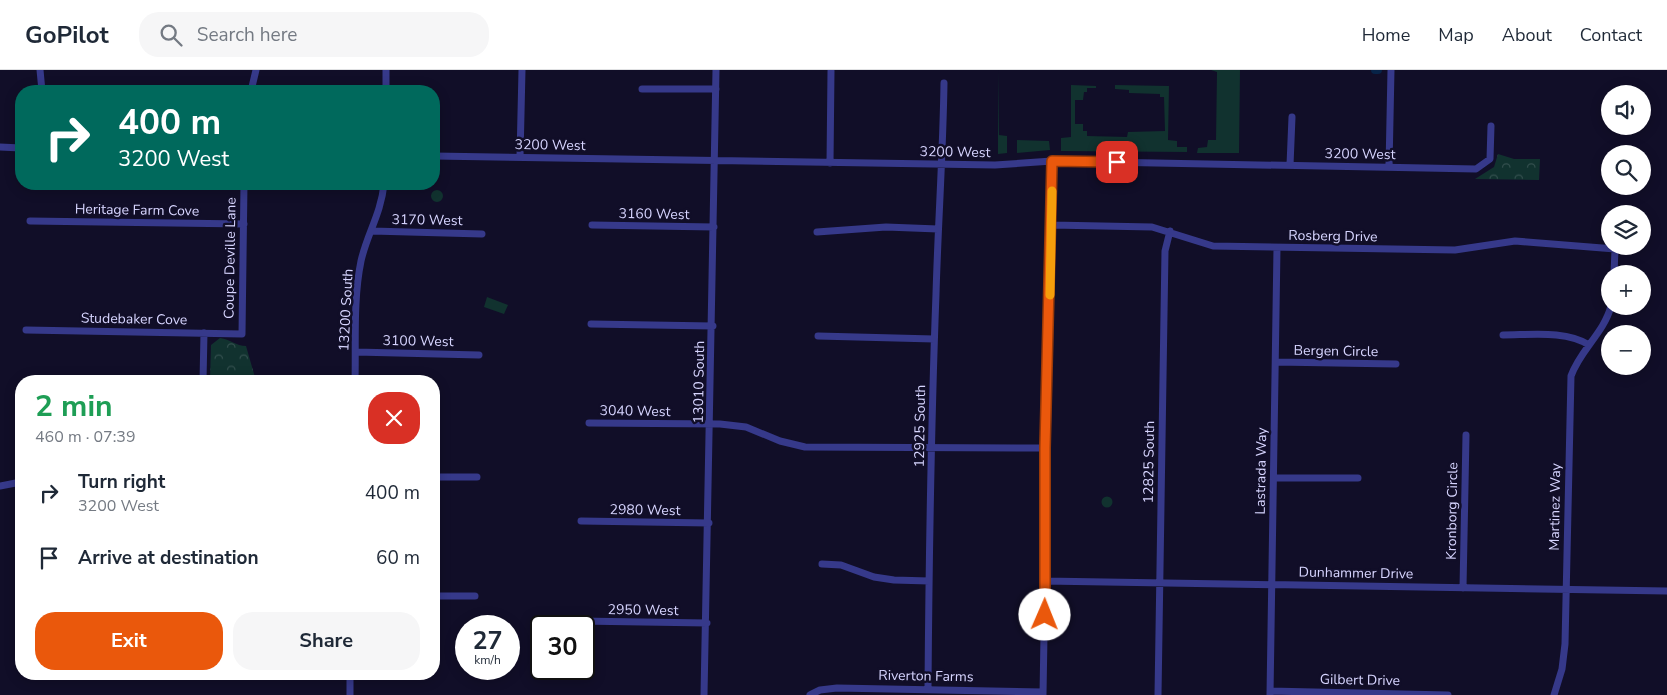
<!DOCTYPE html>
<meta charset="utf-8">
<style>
:root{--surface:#fff;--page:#f6f6f7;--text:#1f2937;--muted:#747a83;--line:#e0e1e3;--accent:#ea580c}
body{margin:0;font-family:"Nunito Sans",sans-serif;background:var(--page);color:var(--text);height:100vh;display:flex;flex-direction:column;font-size:19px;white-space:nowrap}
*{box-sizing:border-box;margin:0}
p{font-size:16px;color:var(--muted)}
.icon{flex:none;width:28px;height:28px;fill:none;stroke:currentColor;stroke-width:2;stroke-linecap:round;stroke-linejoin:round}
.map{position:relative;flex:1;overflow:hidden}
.panel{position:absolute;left:15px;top:305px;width:425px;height:305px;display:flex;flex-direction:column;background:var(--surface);border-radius:20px;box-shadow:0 2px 12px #0003}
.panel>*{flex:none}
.hud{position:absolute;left:15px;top:15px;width:425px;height:105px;border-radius:20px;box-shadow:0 2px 12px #0003;background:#00695c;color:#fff;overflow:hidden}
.controls{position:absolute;left:1601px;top:15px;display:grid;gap:10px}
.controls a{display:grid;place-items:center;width:50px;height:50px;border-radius:50%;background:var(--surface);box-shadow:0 2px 12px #0003;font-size:25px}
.speed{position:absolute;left:455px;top:545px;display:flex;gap:10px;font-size:25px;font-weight:700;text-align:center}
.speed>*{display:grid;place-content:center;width:65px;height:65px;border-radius:50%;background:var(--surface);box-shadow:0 2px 12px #0003;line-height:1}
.speed small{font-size:12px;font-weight:400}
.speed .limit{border:2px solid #111;border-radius:8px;background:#fff;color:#111}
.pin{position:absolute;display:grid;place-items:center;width:42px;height:42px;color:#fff;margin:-21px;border-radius:10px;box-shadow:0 2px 8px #0006}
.me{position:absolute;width:55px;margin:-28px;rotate:1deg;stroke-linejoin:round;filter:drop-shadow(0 0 4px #0008)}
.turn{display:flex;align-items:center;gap:18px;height:105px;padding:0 20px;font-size:22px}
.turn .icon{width:65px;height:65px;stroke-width:2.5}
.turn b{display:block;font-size:35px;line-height:42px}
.round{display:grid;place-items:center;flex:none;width:52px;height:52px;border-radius:20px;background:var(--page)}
.headline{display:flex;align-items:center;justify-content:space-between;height:85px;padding:0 20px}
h1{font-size:30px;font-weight:700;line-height:38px;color:#1e9e55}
.cta{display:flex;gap:10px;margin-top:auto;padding:10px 20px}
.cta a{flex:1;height:58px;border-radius:20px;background:var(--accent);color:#fff;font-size:20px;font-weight:700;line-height:58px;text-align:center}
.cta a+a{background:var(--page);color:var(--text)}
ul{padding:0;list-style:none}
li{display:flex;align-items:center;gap:15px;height:65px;padding:0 20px}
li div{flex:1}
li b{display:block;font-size:19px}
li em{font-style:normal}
header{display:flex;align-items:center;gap:30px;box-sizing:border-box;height:70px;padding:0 25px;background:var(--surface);border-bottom:1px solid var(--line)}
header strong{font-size:24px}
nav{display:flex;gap:28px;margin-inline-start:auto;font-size:18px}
.search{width:350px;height:45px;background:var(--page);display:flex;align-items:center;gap:12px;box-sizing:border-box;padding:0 18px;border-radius:20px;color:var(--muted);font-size:19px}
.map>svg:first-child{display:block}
.green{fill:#11322f}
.park{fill:url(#park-crowns)}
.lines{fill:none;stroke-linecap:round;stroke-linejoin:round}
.canal{stroke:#072348;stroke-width:8}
.street{stroke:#36398a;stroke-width:7}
.route-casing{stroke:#983908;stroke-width:12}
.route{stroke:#ea580c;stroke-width:9}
.slow{stroke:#f59e0b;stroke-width:9}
.labels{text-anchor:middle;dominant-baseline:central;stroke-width:5;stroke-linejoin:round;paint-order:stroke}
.street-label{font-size:14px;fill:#d7d5ff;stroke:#110e28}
</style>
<header>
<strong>GoPilot</strong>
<div class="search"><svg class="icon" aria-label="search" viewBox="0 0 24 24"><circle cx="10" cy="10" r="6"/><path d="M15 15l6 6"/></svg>Search here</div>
<nav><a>Home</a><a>Map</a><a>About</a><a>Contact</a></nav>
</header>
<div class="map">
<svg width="1667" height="625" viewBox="0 0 1667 625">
<defs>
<pattern id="park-crowns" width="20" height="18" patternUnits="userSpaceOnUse" patternTransform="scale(1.25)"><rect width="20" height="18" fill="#11322f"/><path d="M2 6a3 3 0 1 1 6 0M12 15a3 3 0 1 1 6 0" fill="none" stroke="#334f4e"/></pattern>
</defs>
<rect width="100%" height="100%" fill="#110e28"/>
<!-- green -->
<path class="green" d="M998,0l1,65 8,1v17l-9,1z
M1211,0h29l-1,83h-42l1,-5 9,-1 1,-7h8l1,-68z
M1071,15l25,1v2h-9v4h-3l-1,8h-8v24h8v7h4v5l40,1 1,-5 37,-1 -1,-34h-4v-3l-31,-1v-3l-14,-1v-4l54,1 -1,54 9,1v6h10v5l-126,-1v-13l10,-1z
M1017,70l32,1 1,9 -33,3z
M431 126a6 6 0 1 1 12 0a6 6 0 1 1-12 0Z
M487,227l21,8 -4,9 -20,-7z
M1101.5 432a5.5 5.5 0 1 1 11 0a5.5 5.5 0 1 1-11 0Z"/>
<!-- park -->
<path class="park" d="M1498,84l16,5h26l-1,21 -64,-1 19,-12z
M220,268c10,1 16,8 26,8l10,35h-46l1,-36z"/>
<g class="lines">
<!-- canal -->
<path class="canal" d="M1375,0h3"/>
<!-- street -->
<path class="street" d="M40,0l2,21
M642,19h74
M251,21l5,-21
M386,21v-21
M0,77l21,1
M434,86l561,9 57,-4 424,8 14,-10 1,-33
M520,87l2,-87
M830,93l1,-92
M1290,95l2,-48
M1389,97l2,-97
M30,151l214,3
M592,155l122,2
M1052,155l100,2 61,19 242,4 60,-9 100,8 -1,25
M372,161l110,3
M817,162l69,-5 52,2
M591,254l122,2
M26,260l216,4 2,-150
M1503,265c27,0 63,-5 86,10
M818,266l116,3
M356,282l123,3
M1276,292l120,2
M203,311l1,-48
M355,311c1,-39 -2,-81 6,-120 6,-27 20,-47 23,-77
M589,353l131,1 26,3 34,14 25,6 240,1
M434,407h43
M1274,408h84
M0,416l21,-4
M581,451l128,2
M822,494l19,1 33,12 20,3 35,1
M1045,511l622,10
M1463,518l3,-153
M434,526h41
M579,551l128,2
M928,618c1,-131 3,-262 8,-394 2,-70 7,-141 8,-211
M1270,621l178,4
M350,625v-21
M704,625l12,-625
M810,625l10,-5 17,-2 206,4
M1043,625l9,-534
M1158,625l7,-444 5,-20
M1270,625l7,-447
M1554,625l8,-26 3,-25 6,-268c9,-26 33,-43 40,-70"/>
</g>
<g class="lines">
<!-- route casing -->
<g class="route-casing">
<path id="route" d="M1045,545v-167l7,-287 65,1"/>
</g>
<!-- route -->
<use href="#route" class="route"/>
<!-- slow -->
<path class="slow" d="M1050,225l2,-104"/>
</g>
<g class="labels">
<!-- street labels -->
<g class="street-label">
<text transform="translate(550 75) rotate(1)">3200 West</text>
<text transform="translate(955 82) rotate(1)">3200 West</text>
<text transform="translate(1360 84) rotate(1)">3200 West</text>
<text transform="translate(137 140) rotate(1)">Heritage Farm Cove</text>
<text transform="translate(654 144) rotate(1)">3160 West</text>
<text transform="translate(427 150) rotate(1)">3170 West</text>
<text transform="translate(1333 166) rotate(1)">Rosberg Drive</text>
<text transform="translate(230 188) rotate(-89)">Coupe Deville Lane</text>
<text transform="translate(346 240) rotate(-87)">13200 South</text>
<text transform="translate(134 249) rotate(1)">Studebaker Cove</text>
<text transform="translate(418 271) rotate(1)">3100 West</text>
<text transform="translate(1336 281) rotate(1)">Bergen Circle</text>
<text transform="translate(699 312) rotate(-89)">13010 South</text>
<text transform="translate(635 341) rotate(1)">3040 West</text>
<text transform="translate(920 356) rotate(-89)">12925 South</text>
<text transform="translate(1149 392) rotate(-89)">12825 South</text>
<text transform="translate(1261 401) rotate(-89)">Lastrada Way</text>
<text transform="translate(1555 437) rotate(-89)">Martinez Way</text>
<text transform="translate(645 440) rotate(1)">2980 West</text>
<text transform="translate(1452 441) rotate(-89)">Kronborg Circle</text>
<text transform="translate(1356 503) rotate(1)">Dunhammer Drive</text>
<text transform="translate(643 540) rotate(1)">2950 West</text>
<text transform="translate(926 606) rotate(1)">Riverton Farms</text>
<text transform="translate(1360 610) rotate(1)">Gilbert Drive</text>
</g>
</g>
</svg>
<div class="controls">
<a><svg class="icon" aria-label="sound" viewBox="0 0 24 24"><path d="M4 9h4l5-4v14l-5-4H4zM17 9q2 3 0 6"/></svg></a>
<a><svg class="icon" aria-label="search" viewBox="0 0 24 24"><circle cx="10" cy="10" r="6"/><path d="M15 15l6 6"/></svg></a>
<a><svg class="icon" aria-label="layers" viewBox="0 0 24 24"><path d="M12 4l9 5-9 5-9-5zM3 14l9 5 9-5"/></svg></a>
<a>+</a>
<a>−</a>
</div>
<div class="speed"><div>27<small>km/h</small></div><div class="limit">30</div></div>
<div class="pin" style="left:1117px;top:92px;background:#d93025"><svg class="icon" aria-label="arrive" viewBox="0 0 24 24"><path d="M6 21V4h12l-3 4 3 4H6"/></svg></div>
<svg class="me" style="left:1045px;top:545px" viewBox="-20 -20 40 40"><circle r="19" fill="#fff"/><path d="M0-13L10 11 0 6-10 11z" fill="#ea580c"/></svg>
<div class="hud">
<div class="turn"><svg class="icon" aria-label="right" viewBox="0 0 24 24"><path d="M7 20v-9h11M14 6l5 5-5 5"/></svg><div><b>400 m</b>3200 West</div></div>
</div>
<section class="panel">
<div class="headline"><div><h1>2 min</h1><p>460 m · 07:39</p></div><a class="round" style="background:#d93025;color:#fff"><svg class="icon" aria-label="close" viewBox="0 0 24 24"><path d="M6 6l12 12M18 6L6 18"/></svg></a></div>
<ul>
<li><svg class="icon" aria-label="right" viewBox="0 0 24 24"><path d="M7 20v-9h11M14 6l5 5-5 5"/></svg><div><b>Turn right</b><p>3200 West</p></div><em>400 m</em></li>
<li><svg class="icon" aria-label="arrive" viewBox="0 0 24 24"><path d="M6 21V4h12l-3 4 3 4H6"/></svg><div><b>Arrive at destination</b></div><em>60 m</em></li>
</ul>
<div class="cta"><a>Exit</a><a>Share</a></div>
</section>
</div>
